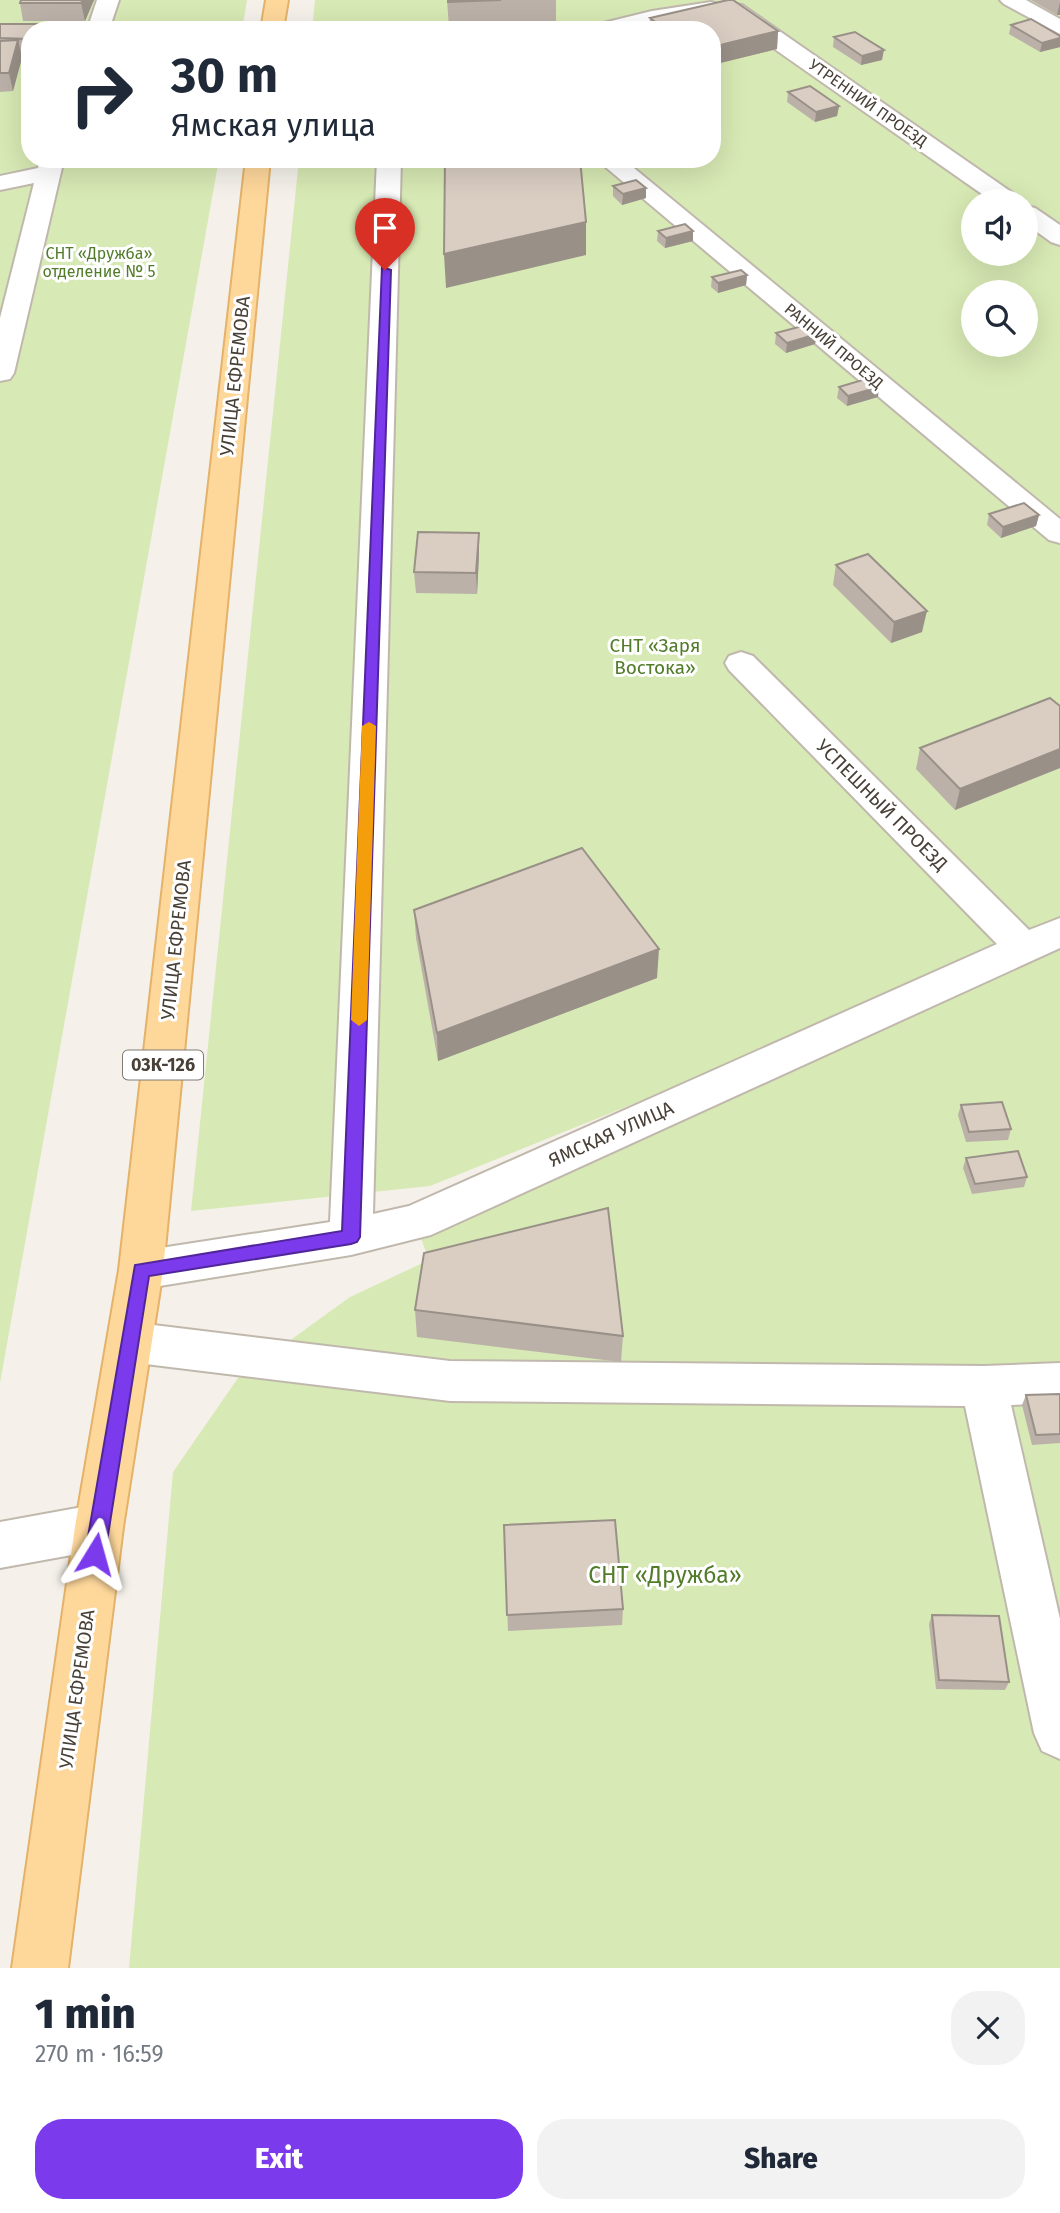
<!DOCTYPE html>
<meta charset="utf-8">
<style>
:root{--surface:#fff;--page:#f2f2f3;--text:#1f2937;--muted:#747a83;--accent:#7c3aed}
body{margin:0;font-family:"Fira Sans",sans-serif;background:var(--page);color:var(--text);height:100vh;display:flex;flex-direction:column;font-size:26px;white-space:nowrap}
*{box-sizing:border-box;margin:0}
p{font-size:23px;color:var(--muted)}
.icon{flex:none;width:38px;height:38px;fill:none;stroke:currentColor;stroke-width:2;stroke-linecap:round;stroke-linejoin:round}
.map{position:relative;height:1968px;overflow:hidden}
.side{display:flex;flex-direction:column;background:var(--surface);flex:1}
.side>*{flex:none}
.hud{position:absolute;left:21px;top:21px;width:700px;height:147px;border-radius:28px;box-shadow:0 7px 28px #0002;background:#fff;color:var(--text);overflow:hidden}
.fabs{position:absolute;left:961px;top:189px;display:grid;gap:14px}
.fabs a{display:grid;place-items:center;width:77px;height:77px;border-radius:50%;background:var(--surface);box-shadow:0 7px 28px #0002;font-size:35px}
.pin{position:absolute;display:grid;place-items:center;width:60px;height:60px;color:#fff;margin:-72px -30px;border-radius:50% 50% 50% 0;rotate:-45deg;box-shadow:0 0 7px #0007}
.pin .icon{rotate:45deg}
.me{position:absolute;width:77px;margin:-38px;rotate:8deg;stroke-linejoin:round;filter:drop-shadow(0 0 5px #0008)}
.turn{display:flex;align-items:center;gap:24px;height:147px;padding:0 35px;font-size:32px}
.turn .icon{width:91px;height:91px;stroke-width:2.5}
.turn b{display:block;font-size:49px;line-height:60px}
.round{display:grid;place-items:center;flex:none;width:74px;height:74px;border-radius:28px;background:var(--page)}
.head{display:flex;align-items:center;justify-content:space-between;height:119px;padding:0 35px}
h1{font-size:42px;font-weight:800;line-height:52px}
.cta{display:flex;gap:14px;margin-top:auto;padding:14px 35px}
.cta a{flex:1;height:80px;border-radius:28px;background:var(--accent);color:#fff;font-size:28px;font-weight:800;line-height:80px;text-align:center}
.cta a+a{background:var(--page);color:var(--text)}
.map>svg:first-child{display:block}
.green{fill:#d7e9b4;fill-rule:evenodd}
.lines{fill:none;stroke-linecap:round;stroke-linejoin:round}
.minor-casing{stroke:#c1b8ad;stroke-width:4}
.major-casing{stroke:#e4b269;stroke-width:4}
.minor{fill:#fff;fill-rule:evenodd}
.major{fill:#fed79b;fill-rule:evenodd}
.wall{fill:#bbb1a8}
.shaded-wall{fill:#999088}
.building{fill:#dacec3;stroke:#999088;stroke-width:2}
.route{fill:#7c3aed;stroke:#51269a;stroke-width:2}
.slow{fill:#f59e0b}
.labels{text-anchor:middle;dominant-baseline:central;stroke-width:6;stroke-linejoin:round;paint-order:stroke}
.far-street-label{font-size:16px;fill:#494138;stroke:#fff}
.far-park-label{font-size:16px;fill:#527c2a;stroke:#fff}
.shield{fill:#fff;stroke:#807a74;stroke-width:2}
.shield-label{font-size:18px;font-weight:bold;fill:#494138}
.street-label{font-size:19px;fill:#494138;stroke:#fff}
.park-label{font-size:19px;fill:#527c2a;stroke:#fff}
.near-park-label{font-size:23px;fill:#527c2a;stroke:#fff}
</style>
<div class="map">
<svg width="1060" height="1968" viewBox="0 0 1060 1968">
<rect width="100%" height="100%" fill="#f5f1ea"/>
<!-- green -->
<path class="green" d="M0,0h247l-5,30h-212v129h189l-219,1224z
M315,0h745v932l-630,254 -239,25 108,-1052h413v-129h-400zM973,201h53v53h-53zM973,292h53v53h-53z
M1060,946v1022h-931l44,-496 65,-94 112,-81 79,-37 -11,-30z"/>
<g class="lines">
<!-- minor casing -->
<g class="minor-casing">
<path id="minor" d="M97,0h22l-10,30h-22z
M1000,0h26l34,19v15l-56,-30z
M711,2l7,2 4,4 -4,4 -89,18h-37l3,-5 57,-14z
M734,4l8,1 275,191 3,5h-28l-266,-186 -3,-5 3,-5z
M40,159h24l-50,214 -4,6 -10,2v-63l34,-135 -34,7v-14l38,-8z
M377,159h24l-28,1055 36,-8 588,-262 -268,-274 -4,-7 4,-7 12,-4 12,4 276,274 31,-12v30l-629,287 -80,20 -210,34 -15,-6 -7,-13 7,-13 15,-6 189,-29z
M596,159h27l437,360v24l-11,-3z
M1026,206l9,2 25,17v20l-9,-3 -25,-18z
M129,1322l321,39 534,5 76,-3v40l-49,2 49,214v140l-18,-8 -8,-18 -69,-327 -515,-5 -321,-39 -16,-6 -6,-14 6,-14z
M99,1504l17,7 7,16 -7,16 -17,7 -99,18v-46z"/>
</g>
<!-- major casing -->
<g class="major-casing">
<path id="major" d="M266,0h22l-5,30h-22z
M246,159h24l-107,1111 -40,257 -55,441h-56l63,-441 44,-257z"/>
</g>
<!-- minor -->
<use href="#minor" class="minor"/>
<!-- major -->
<use href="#major" class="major"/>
</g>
<!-- wall -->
<path class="wall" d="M94,0l-9,21h-62l-3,-18z
M447,0h109v23l-107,4z
M728,0h5l45,31 -1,18 -65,16v-35h-63l1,-12z
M1031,0h29v15h-3z
M0,24l30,6v27h-8l-9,34 -13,1z
M1011,25l49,11v11l-20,5 -31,-18z
M834,37l48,23 -21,5 -28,-18z
M788,92l51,14 -2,10 -22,6 -28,-20z
M613,186l33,12 -24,7 -9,-9z
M658,231h35v10l-28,7 -8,-7z
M747,275l-1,10 -28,8 -7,-6 1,-10z
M776,333l41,1 -2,10 -29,9 -11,-9z
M839,387l39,10 -31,9 -10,-8z
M989,514l50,1 -3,11 -35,12 -14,-13z
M479,554l-2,40 -61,-1 -2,-21z
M836,565l86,67 -31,11 -58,-58z
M1060,706v62l-105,42 -39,-41 4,-21z
M414,910l243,68 -219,83 -22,-123z
M961,1105l50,24 -3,11 -42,2 -8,-27z
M966,1158l61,19 -3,10 -52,7 -9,-26z
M415,1310l208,26 -2,26 -204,-25z
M1060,1394v49l-28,2 -10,-40 4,-10z
M504,1525l119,84 -1,16 -114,6z
M932,1615l77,67 -4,8 -69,-1 -7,-65z"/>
<!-- shaded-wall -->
<path class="shaded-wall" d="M83,0h11l-9,21 -4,-18z
M1060,2v13h-3z
M778,31l-1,18 -65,16v-18z
M1060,38v9l-20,5 2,-9z
M18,40l4,18 -9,33 -4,-18z
M884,50l-2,10 -21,5 1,-9z
M839,106l-2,10 -22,6 1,-10z
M646,188v10l-24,7 1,-11z
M586,222v33l-140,33 -2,-34z
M693,231v10l-28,7 1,-10z
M747,275l-1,10 -28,8v-10z
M817,334l-2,10 -29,9 1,-10z
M879,387l-1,10 -31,9 1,-10z
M1039,515l-3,11 -35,12 2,-11z
M479,533v21l-2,40 -1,-21z
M927,611l-5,21 -31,11 3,-21z
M1060,749v19l-105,42 5,-21z
M659,949l-2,29 -219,83 -1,-28z"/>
<!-- building -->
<path class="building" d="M21,0h62l-2,3h-61z
M448,0h53l-53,2z
M728,0h5l45,31 -66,16v-17h-46l-16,-12z
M1031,19l29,17v2l-18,5 -31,-18z
M0,24h58l-2,6h-26v9l-30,-1z
M579,24l8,6h-35z
M855,32l29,18 -22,6 -28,-19z
M18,40l-9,33h-9v-32z
M810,86l29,20 -23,6 -28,-20z
M445,159h135l6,63 -142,32z
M636,180l10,8 -23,6 -10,-8z
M1011,198l4,3h-15z
M685,224l8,7 -27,7 -8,-7z
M741,270l6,5 -29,8 -6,-6z
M806,325l11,9 -30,9 -11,-10z
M869,378l10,9 -31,9 -9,-9z
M1024,503l15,12 -36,12 -14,-13z
M418,532l61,1 -3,40 -62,-1z
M868,554l59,57 -33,11 -58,-57z
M1050,698l10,8v43l-100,40 -40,-41z
M582,848l77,101 -222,84 -23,-123z
M1002,1102l9,27 -42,3 -8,-27z
M1018,1151l9,26 -52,7 -9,-26z
M608,1208l15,128 -208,-26 9,-57z
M1060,1394v40l-24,1 -10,-40z
M615,1520l8,89 -116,6 -3,-90z
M932,1615l67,1 10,66 -70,-2z"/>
<!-- route -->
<path class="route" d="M382,267l9,3 -31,967 -3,5 -6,2 -202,32 -44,278 -3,7 -7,3 -7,-3 -3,-7 50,-289 207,-34z"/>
<!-- slow -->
<path class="slow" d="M369,722l7,4 -9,294 -8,6 -8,-6 11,-294z"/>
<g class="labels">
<!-- far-street labels -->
<g class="far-street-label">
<text transform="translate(868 103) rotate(35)">УТРЕННИЙ ПРОЕЗД</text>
<text transform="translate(834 346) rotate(40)">РАННИЙ ПРОЕЗД</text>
</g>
<!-- far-park labels -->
<g class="far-park-label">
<text x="99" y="253">СНТ «Дружба»<tspan x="99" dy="18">отделение № 5</tspan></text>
</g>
<!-- shield labels -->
<rect class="shield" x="123" y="1050.5" width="80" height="29" rx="5"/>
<g class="shield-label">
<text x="163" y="1065">03К-126</text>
</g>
<!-- street labels -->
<g class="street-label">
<text transform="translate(235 376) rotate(-84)">УЛИЦА ЕФРЕМОВА</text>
<text transform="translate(882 805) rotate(45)">УСПЕШНЫЙ ПРОЕЗД</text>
<text transform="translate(176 940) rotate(-84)">УЛИЦА ЕФРЕМОВА</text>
<text transform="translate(611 1134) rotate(-24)">ЯМСКАЯ УЛИЦА</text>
<text transform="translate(77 1689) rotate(-82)">УЛИЦА ЕФРЕМОВА</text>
</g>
<!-- park labels -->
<g class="park-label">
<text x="655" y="645">СНТ «Заря<tspan x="655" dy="22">Востока»</tspan></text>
</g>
<!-- near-park labels -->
<g class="near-park-label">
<text x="665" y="1575">СНТ «Дружба»</text>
</g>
</g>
</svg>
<div class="fabs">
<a><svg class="icon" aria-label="sound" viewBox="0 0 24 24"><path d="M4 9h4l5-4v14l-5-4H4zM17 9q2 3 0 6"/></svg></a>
<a><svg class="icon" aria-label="search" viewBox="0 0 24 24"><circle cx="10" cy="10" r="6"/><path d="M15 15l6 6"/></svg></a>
</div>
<div class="pin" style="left:385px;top:270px;background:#d93025"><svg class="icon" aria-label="arrive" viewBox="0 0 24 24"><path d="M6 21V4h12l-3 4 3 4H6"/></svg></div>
<svg class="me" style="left:95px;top:1554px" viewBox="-20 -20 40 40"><path d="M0-17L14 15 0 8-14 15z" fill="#7c3aed" stroke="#fff" stroke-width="4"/></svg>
<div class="hud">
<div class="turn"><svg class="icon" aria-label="right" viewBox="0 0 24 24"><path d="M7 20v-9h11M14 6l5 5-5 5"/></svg><div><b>30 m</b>Ямская улица</div></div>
</div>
</div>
<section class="side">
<div class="head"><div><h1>1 min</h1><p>270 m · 16:59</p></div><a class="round"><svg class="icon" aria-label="close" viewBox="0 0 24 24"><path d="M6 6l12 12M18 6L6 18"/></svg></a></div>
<div class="cta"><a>Exit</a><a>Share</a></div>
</section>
